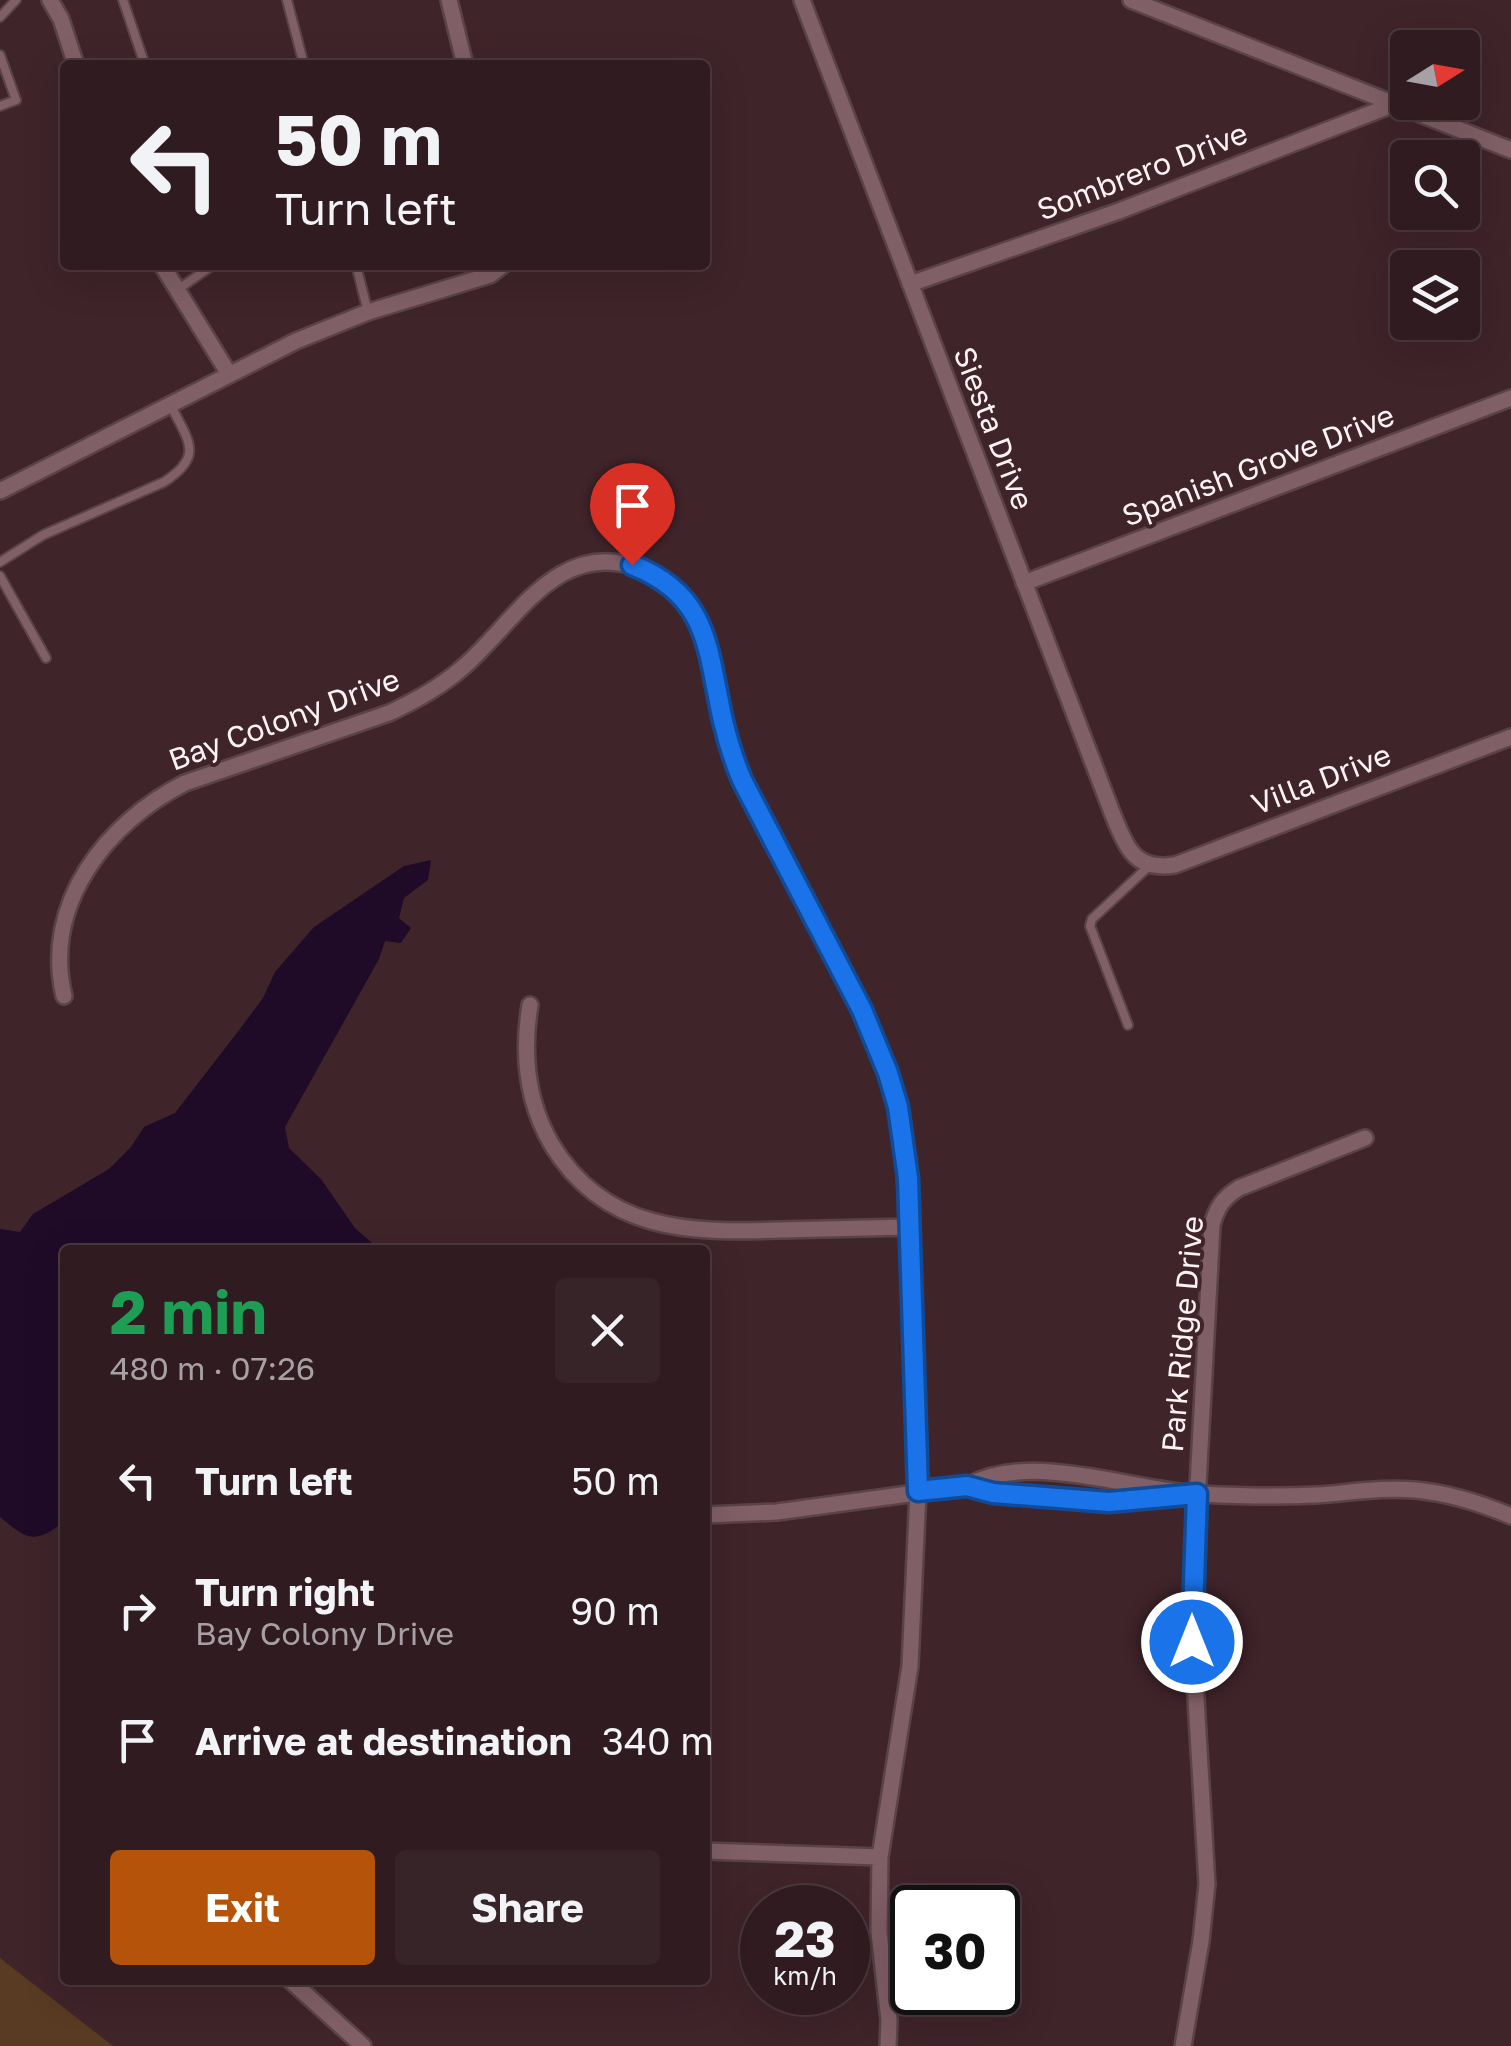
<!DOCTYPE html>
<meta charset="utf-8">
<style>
:root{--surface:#2f1b20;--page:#372429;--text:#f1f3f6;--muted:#a7a1a5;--line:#4a393e;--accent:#b45309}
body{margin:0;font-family:"Golos Text",sans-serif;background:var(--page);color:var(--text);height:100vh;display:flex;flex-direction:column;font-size:38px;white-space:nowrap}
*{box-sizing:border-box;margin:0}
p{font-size:32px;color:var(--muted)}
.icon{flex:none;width:55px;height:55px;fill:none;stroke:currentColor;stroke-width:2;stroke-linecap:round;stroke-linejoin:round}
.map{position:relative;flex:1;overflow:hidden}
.details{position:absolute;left:60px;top:1245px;width:650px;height:740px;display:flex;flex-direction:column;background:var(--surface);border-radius:10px;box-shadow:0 10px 40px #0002,0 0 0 2px var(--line)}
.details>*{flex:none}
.banner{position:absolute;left:60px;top:60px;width:650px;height:210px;border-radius:10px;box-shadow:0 10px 40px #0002,0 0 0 2px var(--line);background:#2f1b20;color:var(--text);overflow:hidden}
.needle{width:65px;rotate:79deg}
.buttons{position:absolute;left:1390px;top:30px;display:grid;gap:20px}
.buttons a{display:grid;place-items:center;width:90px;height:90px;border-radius:10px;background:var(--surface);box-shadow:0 10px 40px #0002,0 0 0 2px var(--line);font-size:50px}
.speed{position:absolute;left:740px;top:1885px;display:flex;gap:20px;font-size:50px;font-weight:700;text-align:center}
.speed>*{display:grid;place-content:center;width:130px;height:130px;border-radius:50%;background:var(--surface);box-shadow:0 10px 40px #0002,0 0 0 2px var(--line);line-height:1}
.speed small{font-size:25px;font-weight:400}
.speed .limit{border:5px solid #111;border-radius:15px;background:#fff;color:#111}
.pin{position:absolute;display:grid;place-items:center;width:85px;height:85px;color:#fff;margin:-102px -42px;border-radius:50% 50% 50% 0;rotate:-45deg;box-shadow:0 0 10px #0007}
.pin .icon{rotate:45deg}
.me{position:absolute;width:110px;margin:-55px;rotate:0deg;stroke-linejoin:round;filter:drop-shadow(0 0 8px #0008)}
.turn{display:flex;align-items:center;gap:35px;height:210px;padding:0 50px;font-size:45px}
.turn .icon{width:130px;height:130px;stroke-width:2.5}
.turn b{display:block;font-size:70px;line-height:85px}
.round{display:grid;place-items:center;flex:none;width:105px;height:105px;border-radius:10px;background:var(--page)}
.head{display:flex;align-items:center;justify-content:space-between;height:170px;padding:0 50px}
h1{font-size:60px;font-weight:700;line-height:75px;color:#1e9e55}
.action{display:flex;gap:20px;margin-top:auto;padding:20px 50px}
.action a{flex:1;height:115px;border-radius:10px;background:var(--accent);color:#fff;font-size:40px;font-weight:700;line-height:115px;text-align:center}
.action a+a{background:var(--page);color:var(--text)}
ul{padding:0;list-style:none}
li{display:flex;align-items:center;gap:30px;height:130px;padding:0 50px}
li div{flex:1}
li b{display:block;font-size:38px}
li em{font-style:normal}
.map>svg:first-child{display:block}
.green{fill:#593a23}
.water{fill:#1f0b28}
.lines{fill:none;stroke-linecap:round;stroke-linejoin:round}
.service-casing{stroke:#594349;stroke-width:12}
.minor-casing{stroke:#594349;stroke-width:20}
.service{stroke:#805f66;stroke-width:8}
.minor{stroke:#805f66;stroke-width:15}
.route-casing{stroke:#114b97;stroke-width:25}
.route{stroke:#1a73e8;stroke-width:18}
.labels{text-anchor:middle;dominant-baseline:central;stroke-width:8;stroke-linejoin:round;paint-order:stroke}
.street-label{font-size:30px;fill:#fdf2f4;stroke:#3f242a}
</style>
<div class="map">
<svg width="1511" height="2046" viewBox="0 0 1511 2046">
<rect width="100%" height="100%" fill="#3f242a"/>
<!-- green -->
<path class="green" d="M0,1958l113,88h-113z"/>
<!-- water -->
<path class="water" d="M431,860l-3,20 -24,18 -5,20 12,10 -10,15 -16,-2 -6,18 -94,168 4,21 32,31 34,49 25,22h-315v271c-31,24 -37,19 -65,-4v-288l20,3 13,-18 76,-45 22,-22 13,-20 31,-14 65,-84 23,-31 12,-26 39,-45 90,-61z"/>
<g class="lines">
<!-- service casing -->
<g class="service-casing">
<path id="service" d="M123,0l22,65
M287,0l17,65
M0,17l16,-17
M0,55l16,45 -16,6
M356,265l12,47
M177,290l36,-25
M0,562l43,-27 121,-53c40,-26 25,-40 7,-76
M0,576l46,82
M1128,1025l-38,-99 2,-7 57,-53"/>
</g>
<!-- minor casing -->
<g class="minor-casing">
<path id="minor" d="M50,0l11,19 15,46
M449,0l16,65
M802,0l311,815c14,33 21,56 62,50l336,-128
M1131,0l380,150
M162,265l67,109
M910,284l209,-73 273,-106
M0,491l296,-150 72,-29 122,-37 13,-10
M1024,583l487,-185
M64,996c-22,-92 43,-174 121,-213l204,-70c26,-12 50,-25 72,-44 54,-45 95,-133 181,-100 21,8 40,22 52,42 18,31 21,69 28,104 4,22 11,44 20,66l120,229 26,63 16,69 14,349 -8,175 -30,191 -1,75 10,88 -1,26
M530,1005c-8,49 -4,96 22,140 53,87 137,88 228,85 44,-1 87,-2 130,-3
M967,1486c66,19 137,15 204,10
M705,1515l72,-3 190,-26c64,-36 165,5 234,8 37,2 77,3 115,1 33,-2 66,-8 99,-5 34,3 65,13 96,26
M705,1851l175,6
M290,1980l73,66
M1183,2046l18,-105 6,-57 -16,-269 21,-390c5,-18 11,-27 27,-37l126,-50"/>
</g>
<!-- service -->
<use href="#service" class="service"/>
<!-- minor -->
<use href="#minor" class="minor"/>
</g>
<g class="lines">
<!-- route casing -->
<g class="route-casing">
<path id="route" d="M632,565c78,30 75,85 91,156 5,21 11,40 19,59l120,230 26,63 10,34 10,71 10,313 49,-5 26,7 116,9 88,-8 -5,148"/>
</g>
<!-- route -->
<use href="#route" class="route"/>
</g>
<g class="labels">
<!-- street labels -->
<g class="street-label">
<text transform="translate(1142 171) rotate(-21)">Sombrero Drive</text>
<text transform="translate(994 428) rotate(69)">Siesta Drive</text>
<text transform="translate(1258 465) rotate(-21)">Spanish Grove Drive</text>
<text transform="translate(284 719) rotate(-20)">Bay Colony Drive</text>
<text transform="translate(1321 779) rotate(-21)">Villa Drive</text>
<text transform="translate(1182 1334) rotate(-85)">Park Ridge Drive</text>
</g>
</g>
</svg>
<div class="buttons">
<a><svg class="needle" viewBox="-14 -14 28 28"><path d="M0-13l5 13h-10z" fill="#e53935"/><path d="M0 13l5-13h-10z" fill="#a7a1a5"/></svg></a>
<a><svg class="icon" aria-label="search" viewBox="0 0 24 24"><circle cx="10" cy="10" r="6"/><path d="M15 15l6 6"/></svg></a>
<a><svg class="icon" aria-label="layers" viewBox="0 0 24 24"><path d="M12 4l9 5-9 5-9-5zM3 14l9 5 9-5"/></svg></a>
</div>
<div class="speed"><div>23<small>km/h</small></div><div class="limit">30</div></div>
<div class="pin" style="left:632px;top:565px;background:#d93025"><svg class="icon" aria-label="arrive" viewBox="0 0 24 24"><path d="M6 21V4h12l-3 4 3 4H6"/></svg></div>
<svg class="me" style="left:1192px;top:1642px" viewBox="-20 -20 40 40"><circle r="17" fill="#1a73e8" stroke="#fff" stroke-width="3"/><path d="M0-11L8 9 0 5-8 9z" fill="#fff"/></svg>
<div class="banner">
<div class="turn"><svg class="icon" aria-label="left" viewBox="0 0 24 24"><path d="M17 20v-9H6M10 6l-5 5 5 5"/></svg><div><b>50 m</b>Turn left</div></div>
</div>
<section class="details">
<div class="head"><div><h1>2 min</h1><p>480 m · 07:26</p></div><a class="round"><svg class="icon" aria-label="close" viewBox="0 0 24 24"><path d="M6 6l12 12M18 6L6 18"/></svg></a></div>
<ul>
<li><svg class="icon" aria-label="left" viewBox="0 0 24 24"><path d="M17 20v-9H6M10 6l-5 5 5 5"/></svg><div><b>Turn left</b></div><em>50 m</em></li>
<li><svg class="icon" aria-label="right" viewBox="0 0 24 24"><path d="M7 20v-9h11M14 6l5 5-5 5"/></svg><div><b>Turn right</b><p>Bay Colony Drive</p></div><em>90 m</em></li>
<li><svg class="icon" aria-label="arrive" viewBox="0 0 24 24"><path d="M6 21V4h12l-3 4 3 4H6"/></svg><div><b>Arrive at destination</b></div><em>340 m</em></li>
</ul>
<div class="action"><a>Exit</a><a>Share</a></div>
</section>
</div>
